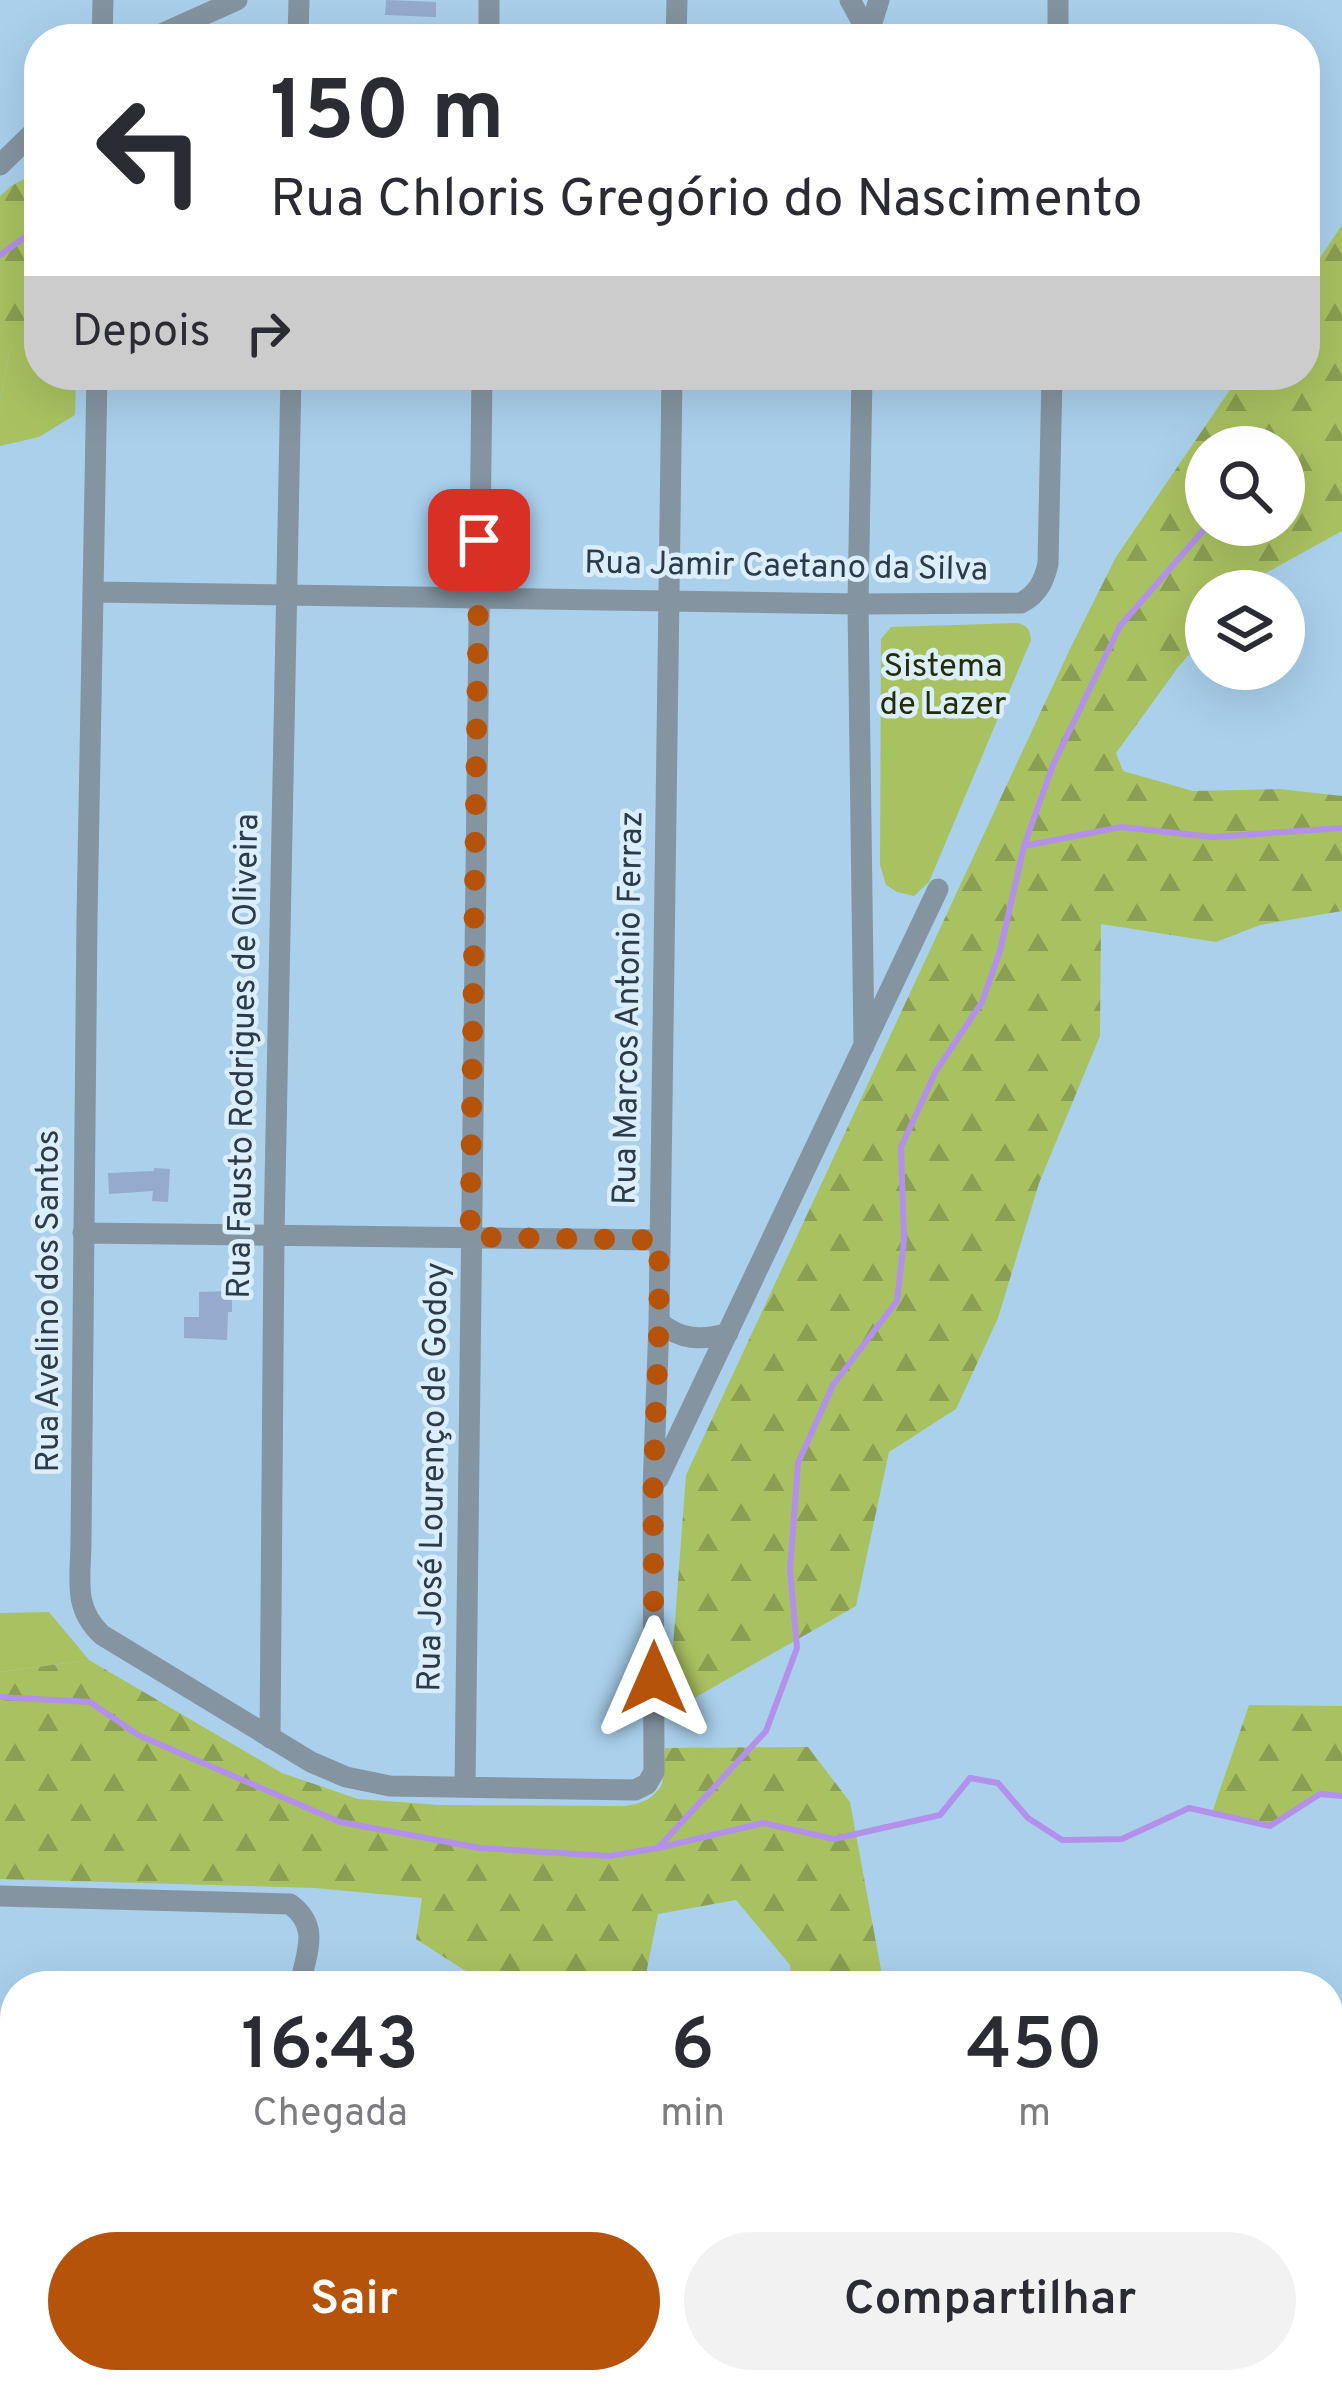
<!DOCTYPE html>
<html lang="pt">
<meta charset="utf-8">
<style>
:root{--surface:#fff;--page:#f2f2f3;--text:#2b2b33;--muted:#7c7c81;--accent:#b45309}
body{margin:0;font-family:Overpass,sans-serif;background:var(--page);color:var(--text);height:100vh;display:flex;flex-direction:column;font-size:45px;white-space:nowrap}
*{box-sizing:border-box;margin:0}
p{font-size:39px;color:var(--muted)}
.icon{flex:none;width:66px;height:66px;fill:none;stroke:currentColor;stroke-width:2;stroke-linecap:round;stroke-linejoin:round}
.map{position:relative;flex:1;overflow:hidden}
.details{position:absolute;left:0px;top:1971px;width:1344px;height:423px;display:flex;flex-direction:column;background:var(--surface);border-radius:48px 48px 0 0;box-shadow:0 12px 48px #0002}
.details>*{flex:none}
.hud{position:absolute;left:24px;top:24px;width:1296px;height:366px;border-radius:48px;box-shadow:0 12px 48px #0002;background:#fff;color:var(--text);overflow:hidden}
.controls{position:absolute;left:1185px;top:426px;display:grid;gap:24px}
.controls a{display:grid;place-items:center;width:120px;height:120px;border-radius:50%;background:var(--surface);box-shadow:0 12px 48px #0002;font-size:60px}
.pin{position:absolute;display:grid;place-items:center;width:102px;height:102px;color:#fff;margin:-51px;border-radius:24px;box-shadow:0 6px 18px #0006}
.me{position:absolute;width:132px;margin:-66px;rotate:0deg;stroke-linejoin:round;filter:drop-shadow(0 0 9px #0008)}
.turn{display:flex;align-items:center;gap:42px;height:252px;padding:0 48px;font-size:54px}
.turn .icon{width:156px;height:156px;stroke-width:2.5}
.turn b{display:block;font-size:84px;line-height:102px}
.then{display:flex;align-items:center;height:114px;padding:0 48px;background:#0003;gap:24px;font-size:45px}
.eta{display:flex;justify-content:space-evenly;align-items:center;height:204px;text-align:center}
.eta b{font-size:72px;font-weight:600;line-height:84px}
.button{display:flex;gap:24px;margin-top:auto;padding:24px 48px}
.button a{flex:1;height:138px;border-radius:72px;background:var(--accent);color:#fff;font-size:48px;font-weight:600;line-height:138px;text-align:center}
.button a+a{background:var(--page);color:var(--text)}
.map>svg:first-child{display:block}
.green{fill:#a9c261}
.forest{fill:url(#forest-firs);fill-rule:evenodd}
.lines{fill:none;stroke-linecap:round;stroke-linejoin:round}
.stream{stroke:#b390e9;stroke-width:6}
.building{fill:#96aace}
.minor{stroke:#8494a0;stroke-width:21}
.route{stroke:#b45309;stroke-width:21;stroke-dasharray:0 37.8}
.labels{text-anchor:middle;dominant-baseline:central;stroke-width:9;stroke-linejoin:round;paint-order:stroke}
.street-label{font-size:33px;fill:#2c3b47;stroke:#dbeefd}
.park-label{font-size:33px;fill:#252e03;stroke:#dbeefd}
</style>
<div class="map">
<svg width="1342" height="2393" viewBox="0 0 1342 2393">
<defs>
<pattern id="forest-firs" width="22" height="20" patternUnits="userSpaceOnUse" patternTransform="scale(3)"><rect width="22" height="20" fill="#a9c261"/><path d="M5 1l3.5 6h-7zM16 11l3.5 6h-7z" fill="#8a9f52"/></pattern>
</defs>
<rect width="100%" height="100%" fill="#aad0ec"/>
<!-- green -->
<path class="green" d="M29,331l10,1v43h37l-1,40 -36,22 -39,9v-43l9,-51z
M1018,623c10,3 12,7 13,17l-102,242 -15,14 -17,-4 -11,-7 -6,-20 1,-226 10,-12z
M49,1612l40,48 -89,12v-59z
M663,1783l-5,65 -49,8 -129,-8 -46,-10 6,-33 185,1c19,-3 28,-7 38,-23z"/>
<!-- forest -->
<path class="forest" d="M26,178l13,1v153h-10l-20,20 -9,51v-207l11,-10z
M1342,225v306l-87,48 -10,12h-39v44l-27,31 -63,87 7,18 70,20 87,-2 62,7v115l-82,14 -44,17 -115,-18 -1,112 -61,147 -41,135 -42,91 -67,43 -33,154 -188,107 18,-238 383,-824 47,-94 124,-182h65v-95zM1206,447h78v78h-78z
M89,1660l193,113 76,26 82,6 -5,33 45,10 129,8 48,-8 8,-100 143,-1 42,55 34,184h-92l-2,-21 -54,-65 -78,14 -12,60 -132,12 -50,-16 -48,-31 6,-41 -107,-10 -315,-9v-207z
M1249,1705l93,1v89l-22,-1 -50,32 -58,-13z
M1329,2264h13v129h-464l-209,-14h660z"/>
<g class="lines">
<!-- stream -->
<path class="stream" d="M0,255l39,-28
M1024,846l97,-19 92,10 129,-9
M0,1697l90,5 48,33 202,87 140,26 129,8 49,-8 105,-25 71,16 106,-24 30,-37 28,5 30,35 34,22 60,-1 67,-31 81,18 50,-32 22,2
M658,1848l108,-117 31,-83 -7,-78 8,-107 35,-78 64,-84 7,-61 -3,-93 35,-76 46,-69 18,-51 24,-105 29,-81 67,-139 88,-101"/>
</g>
<!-- building -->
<path class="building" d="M386,0l50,2v15l-51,-2z
M154,1168l16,1 -2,33 -16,-1 1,-10 -44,3 -1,-21 46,-2z
M232,1291v21h-4l-1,28 -43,-2v-21h15v-25z"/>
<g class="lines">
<!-- minor -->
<path class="minor" d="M850,0l12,22 5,17
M867,38l12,-38
M102,39l1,-39
M150,39l87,-39
M298,39l1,-39
M489,39v-39
M676,39l1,-39
M1058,39v-39
M0,165l39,-38
M97,375l-10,543 -6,622c0,37 -9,68 21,95l209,127 35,15 44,9 245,4 12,-6 7,-12 -1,-282 6,-168 13,-947
M862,375l-4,229 6,442
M94,592l764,12 163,-1c17,-9 23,-22 27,-39l4,-189
M83,1233l576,7
M659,1322c21,18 43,19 69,11
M658,1479l280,-590
M270,1738l4,-503 17,-860
M465,1787l17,-1412
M0,1896l290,8c31,23 16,48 10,82
M0,2082h15
M0,2268l15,1
M447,2379l144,14
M227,2393l2,-14"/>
</g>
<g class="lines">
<!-- route -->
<path class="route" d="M479,540l-9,697 189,3v82l-6,168 1,188"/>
</g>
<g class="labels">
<!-- street labels -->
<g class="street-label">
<text transform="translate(786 568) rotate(1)">Rua Jamir Caetano da Silva</text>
<text transform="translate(630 1008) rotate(-89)">Rua Marcos Antonio Ferraz</text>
<text transform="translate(245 1056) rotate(-89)">Rua Fausto Rodrigues de Oliveira</text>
<text transform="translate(50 1301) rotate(-90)">Rua Avelino dos Santos</text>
<text transform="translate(435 1477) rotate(-89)">Rua José Lourenço de Godoy</text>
</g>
<!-- park labels -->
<g class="park-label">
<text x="943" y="668">Sistema<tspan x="943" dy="38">de Lazer</tspan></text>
</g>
</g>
</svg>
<div class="controls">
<a><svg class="icon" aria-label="search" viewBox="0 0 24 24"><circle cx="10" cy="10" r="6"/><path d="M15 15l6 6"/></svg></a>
<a><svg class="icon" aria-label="layers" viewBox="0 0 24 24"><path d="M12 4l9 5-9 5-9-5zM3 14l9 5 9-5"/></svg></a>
</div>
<div class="pin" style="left:479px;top:540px;background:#d93025"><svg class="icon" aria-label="arrive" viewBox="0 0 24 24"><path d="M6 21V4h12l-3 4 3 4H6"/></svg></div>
<svg class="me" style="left:654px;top:1678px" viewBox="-20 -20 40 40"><path d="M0-17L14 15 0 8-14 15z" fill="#b45309" stroke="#fff" stroke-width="4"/></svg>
<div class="hud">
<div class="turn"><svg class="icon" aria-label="left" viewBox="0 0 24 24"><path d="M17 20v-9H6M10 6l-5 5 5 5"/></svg><div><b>150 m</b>Rua Chloris Gregório do Nascimento</div></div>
<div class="then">Depois<svg class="icon" aria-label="right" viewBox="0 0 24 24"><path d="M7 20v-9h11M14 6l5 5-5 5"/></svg></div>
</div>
<section class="details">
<div class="eta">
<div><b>16:43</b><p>Chegada</p></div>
<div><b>6</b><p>min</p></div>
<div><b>450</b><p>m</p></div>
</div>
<div class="button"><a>Sair</a><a>Compartilhar</a></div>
</section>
</div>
